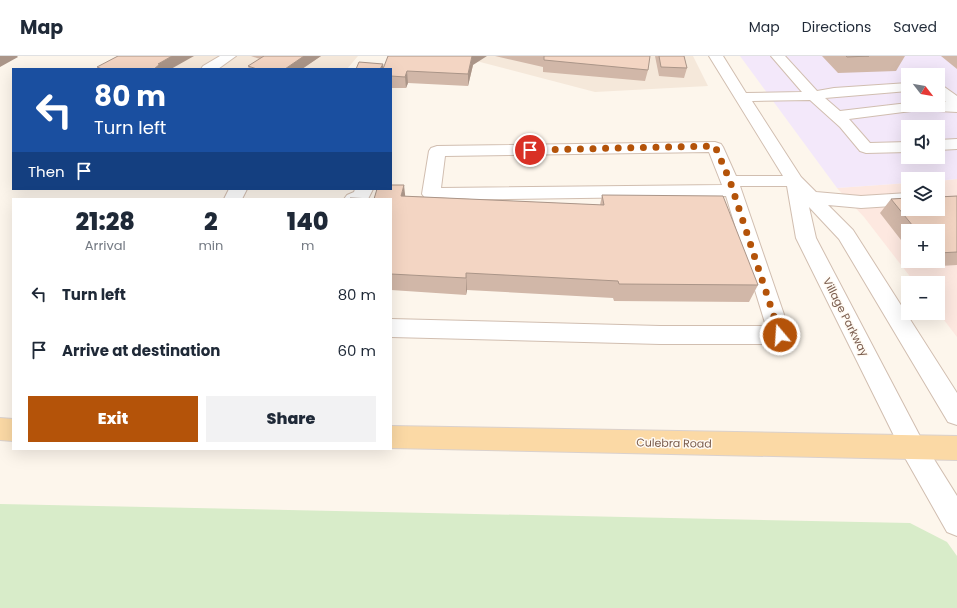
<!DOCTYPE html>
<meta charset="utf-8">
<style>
:root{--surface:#fff;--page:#f2f2f3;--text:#1f2937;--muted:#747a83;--line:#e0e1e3;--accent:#b45309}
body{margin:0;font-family:Poppins,sans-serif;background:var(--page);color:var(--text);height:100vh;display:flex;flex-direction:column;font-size:15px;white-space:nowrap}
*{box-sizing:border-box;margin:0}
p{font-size:13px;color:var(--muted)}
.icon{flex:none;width:22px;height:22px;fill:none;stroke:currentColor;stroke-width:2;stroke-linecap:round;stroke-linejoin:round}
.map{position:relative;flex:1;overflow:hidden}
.details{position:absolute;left:12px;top:142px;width:380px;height:252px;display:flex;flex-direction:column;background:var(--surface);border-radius:0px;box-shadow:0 4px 16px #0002}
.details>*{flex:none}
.banner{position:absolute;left:12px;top:12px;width:380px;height:122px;border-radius:0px;box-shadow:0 4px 16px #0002;background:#1a4fa0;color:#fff;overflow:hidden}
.needle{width:26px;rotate:121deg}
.buttons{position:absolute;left:901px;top:12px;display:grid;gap:8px}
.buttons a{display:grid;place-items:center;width:44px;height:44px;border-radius:0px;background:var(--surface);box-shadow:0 4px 16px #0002;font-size:20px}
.pin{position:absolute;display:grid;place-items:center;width:34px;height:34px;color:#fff;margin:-17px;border:2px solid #fff;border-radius:50%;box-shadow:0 1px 4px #0007}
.me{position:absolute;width:44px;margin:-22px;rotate:342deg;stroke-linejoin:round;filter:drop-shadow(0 0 3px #0008)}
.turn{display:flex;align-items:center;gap:14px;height:84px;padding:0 16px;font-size:18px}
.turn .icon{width:52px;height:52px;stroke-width:2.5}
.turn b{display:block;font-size:28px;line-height:34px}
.then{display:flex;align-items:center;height:38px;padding:0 16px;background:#0003;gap:8px;font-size:15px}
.eta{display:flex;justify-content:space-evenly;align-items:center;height:68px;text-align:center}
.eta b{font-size:24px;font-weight:800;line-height:28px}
.primary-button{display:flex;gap:8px;margin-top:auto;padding:8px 16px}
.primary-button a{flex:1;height:46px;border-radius:0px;background:var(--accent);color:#fff;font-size:16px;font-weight:800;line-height:46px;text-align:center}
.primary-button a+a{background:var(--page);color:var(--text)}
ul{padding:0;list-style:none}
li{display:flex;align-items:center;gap:12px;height:56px;padding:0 16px}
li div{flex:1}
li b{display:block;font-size:15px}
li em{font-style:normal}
header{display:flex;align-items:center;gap:24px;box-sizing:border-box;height:56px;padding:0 20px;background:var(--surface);border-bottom:1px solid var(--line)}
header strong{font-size:19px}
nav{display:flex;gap:22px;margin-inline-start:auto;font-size:14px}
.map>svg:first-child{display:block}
.residential{fill:#f5e8da}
.commercial{fill:#fde8e0;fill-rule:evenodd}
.education{fill:#f3e8fa;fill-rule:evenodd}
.green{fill:#d8ecc9}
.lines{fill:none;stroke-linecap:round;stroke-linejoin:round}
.minor-casing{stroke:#d1beb0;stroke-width:2}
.major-casing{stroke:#dad1cd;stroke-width:2}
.minor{fill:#fff;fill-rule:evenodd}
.major{fill:#fbd9a5;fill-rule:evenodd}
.wall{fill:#d1b7a8}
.shaded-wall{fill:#aa9588}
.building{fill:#f3d5c3;stroke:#aa9588}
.route{stroke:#b45309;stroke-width:7;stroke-dasharray:0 12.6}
.labels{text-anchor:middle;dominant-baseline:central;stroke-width:3;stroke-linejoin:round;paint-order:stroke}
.street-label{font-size:11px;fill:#7a5c4d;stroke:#fffaf3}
</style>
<header>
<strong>Map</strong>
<nav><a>Map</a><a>Directions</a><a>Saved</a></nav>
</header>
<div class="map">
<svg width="957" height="552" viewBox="0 0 957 552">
<rect width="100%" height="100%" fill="#fdf6ec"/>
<!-- residential -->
<path class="residential" d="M133,0h225l-11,13h-237z
M457,0h236l15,30 -113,6z"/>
<!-- commercial -->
<path class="commercial" d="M957,123v158l-19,-25v-29h-23l-51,-66 -27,-29 71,-5v26h30v-28zM908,175h30v30h-30z"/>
<!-- education -->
<path class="education" d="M740,0h217v123l-19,2v-2h-30v4l-71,5zM908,19h30v30h-30zM908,71h30v30h-30z"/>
<!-- green -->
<path class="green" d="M0,448l910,19 37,19 10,14v52h-957z"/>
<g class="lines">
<!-- minor casing -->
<g class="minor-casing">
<path id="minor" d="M220,0h16l-18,13h-17l2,-3z
M709,0h14l23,37 56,-1 -31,-36h14l32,35 17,-3 74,-5v8l-83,7 15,13 68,-8v2h30v-3h8l-8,-6v-11l5,1 14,10v16l-38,-2 -70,9 21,24 38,-1v10l-42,1 -6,-2 -20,-24 -30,-27 -58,1 49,76 15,15 45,4 47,-3v12l-47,3 -33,-3 25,25 104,163v32l-9,-3 -109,-183 -30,-32 7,31 106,202 35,56v40l-10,-4 -43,-76 -108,-218 -9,-52h-47l51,149 -3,6 -8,3h-120l-269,-7v-18l269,7h106l-40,-130 -295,4 -6,-2 -3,-4 7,-43 2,-3 6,-2 278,-4 6,2 2,3 13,29h47zM709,96l13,33 -281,3 4,-32z
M957,83v10l-19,1v-10z
M229,133h18l-5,10h-18z
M355,133h18l-5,10h-24l3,-4 7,-3z"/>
</g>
<!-- major casing -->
<g class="major-casing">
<path id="major" d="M0,362l13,1v22l-13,-1z
M391,370l566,10v24l-566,-12z"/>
</g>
<!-- minor -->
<use href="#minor" class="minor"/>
<!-- major -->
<use href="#major" class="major"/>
</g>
<!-- wall -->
<path class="wall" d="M251,0h70l-19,13h-53l-1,-3 12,-7z
M495,0h155l-2,14 -3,11 -102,-9v-5z
M655,0h29l3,12 -3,10 -25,-2z
M822,0h83l-9,15 -58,2z
M941,0h16v13z
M473,9l-5,21 -60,-3 -2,5h-15v-19l-8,-1z
M602,139l156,90 -9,17 -135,-1 -1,-3 -146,-8 -1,5 -75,-5v-91h-17l32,-3 194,9z
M957,140v69l-34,2 -5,-6h20v-30h-30v18l-28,-36 11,-14z"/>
<!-- shaded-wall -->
<path class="shaded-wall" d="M0,0h17l1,1 -18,10z
M172,0h22l-23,13h-17l4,-5z
M304,0h17l-19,13h-17z
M472,0h15l-14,9 -5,21v-12z
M383,8l1,5h-4z
M407,15l1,12 -2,5 -1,-11z
M404,129l2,18 -5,-7z
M466,217l1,17 -1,5z"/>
<!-- building -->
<path class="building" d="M118,0h54l-14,8h2l-6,5h-52l-5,-2z
M264,0h40l-19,13h-28l-9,-3z
M388,0h84l-4,18 -61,-3 -2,6 -14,-1v-7h-8z
M544,0h106l-2,14 -104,-10z
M659,0h25l3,12 -26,-1z
M846,0h23l-22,1z
M359,6l24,2 -3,5h-24z
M391,129h13l-3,11 203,9 -2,-10 121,1 35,89 -139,-1 -1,-3 -152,-8v5l-75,-4v-75h-42l1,-1 24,1 3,-10h14z
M957,140v56l-19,1v-22h-21l-26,-32 17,-1v11h30v-12z"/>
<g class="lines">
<!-- route -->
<path class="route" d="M530,94l185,-4 15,35 50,154"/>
</g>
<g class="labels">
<!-- street labels -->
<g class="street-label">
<text transform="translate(846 261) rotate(63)">Village Parkway</text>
<text transform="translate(674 387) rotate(1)">Culebra Road</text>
</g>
</g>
</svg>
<div class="buttons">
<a><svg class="needle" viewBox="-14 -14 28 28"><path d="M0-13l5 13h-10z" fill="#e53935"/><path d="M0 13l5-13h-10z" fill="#747a83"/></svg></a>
<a><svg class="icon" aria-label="sound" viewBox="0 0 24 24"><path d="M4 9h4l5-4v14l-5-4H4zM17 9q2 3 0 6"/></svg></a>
<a><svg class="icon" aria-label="layers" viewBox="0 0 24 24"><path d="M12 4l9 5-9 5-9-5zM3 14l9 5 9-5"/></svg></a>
<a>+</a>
<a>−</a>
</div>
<div class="pin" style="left:530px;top:94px;background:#d93025"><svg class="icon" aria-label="arrive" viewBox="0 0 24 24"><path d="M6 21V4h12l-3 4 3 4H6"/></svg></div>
<svg class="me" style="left:780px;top:279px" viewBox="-20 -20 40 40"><circle r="17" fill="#b45309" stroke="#fff" stroke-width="3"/><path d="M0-11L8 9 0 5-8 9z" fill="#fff"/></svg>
<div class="banner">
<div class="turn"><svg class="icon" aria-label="left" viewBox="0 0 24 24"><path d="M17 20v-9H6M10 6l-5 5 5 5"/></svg><div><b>80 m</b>Turn left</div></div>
<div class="then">Then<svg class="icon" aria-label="arrive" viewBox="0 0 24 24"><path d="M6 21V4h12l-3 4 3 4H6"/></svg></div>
</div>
<section class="details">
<div class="eta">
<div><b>21:28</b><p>Arrival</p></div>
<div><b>2</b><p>min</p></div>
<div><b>140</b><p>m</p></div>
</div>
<ul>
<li><svg class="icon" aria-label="left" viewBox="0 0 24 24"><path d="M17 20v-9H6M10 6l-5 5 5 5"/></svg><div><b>Turn left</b></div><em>80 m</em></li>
<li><svg class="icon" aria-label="arrive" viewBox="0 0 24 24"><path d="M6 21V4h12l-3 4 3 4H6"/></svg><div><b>Arrive at destination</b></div><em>60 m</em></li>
</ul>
<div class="primary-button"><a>Exit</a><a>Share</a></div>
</section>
</div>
